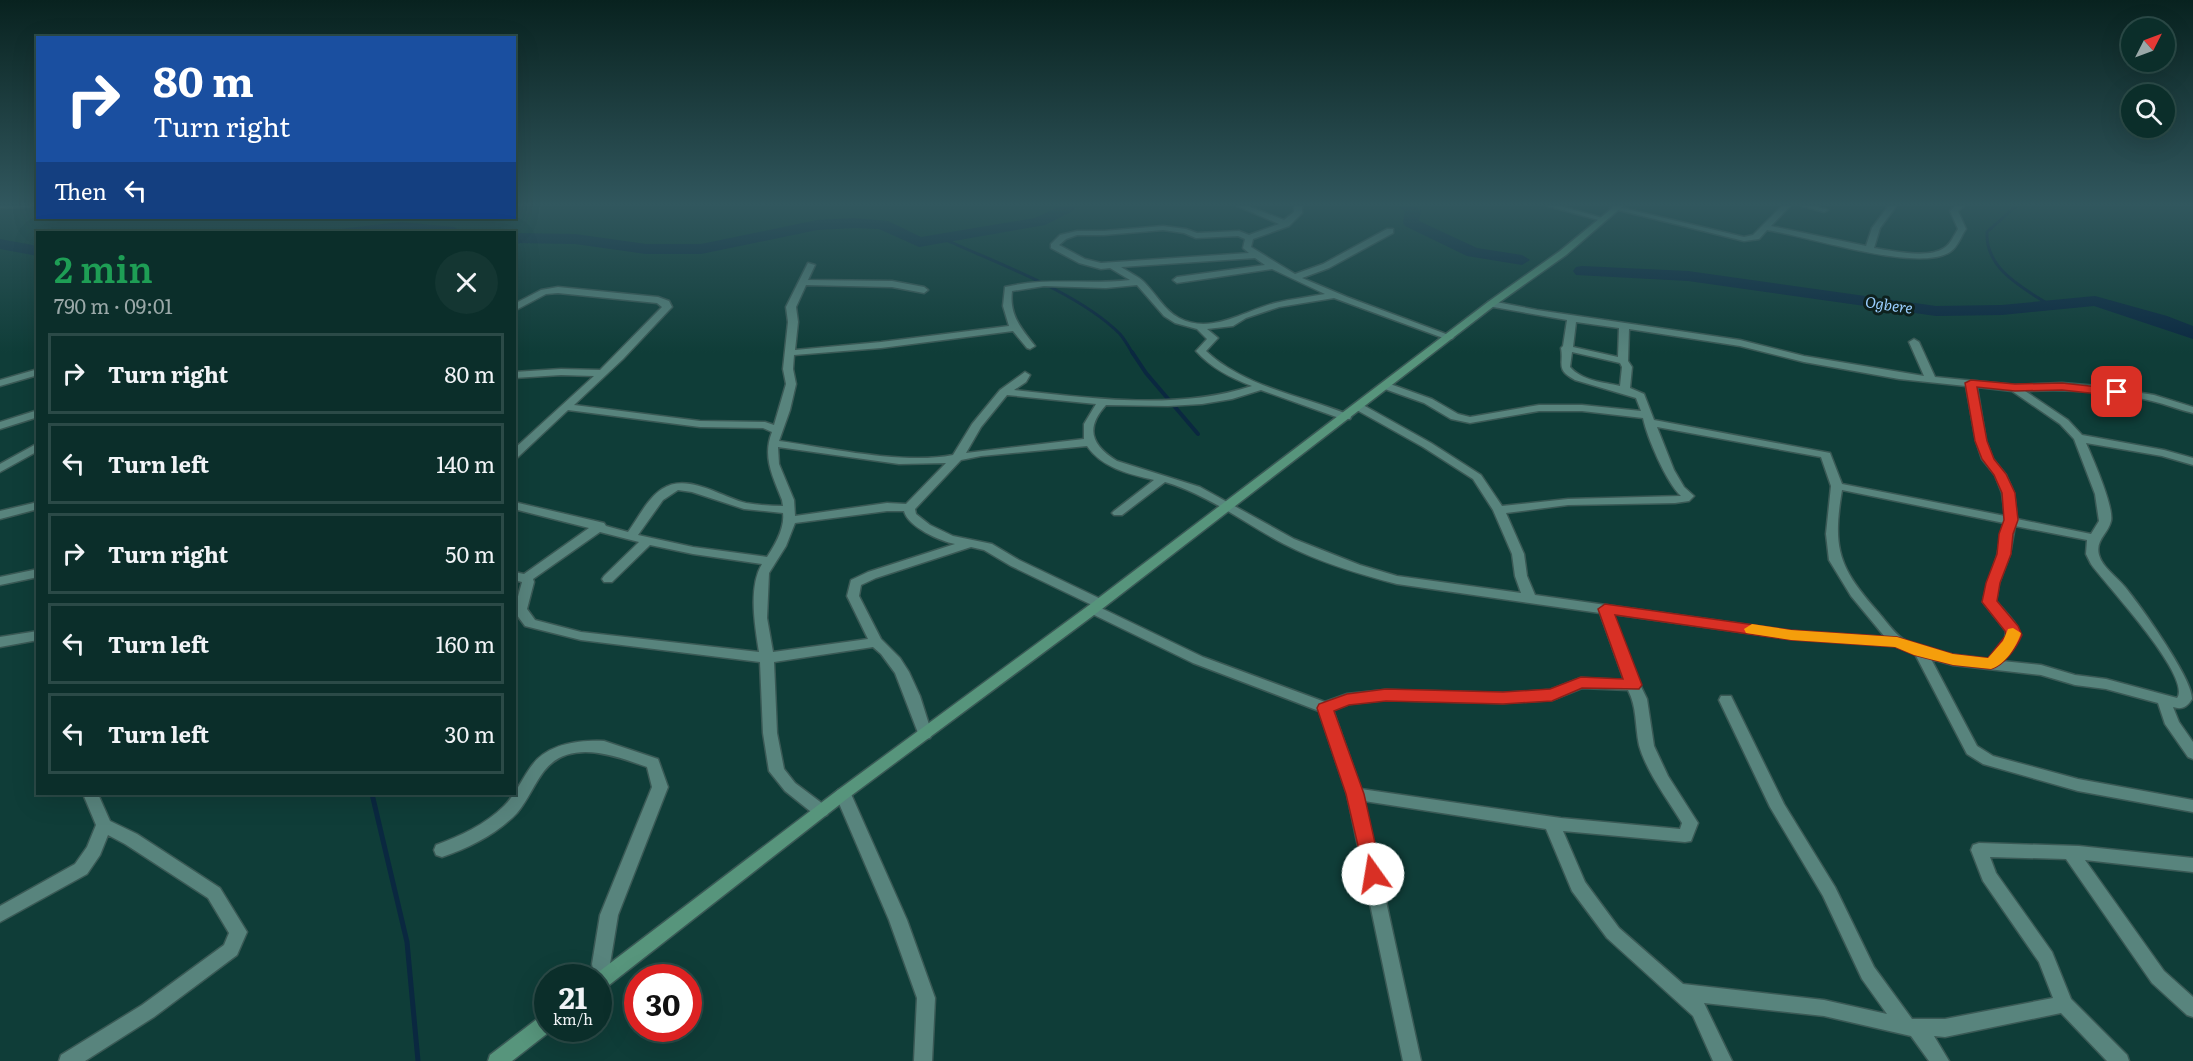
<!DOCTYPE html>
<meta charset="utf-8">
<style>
:root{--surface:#0b2e2a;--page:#143632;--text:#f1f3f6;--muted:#9aa8a8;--line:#2b4a47}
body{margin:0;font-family:Literata,serif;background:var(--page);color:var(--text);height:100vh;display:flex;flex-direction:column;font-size:22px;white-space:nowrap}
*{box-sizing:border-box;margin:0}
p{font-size:20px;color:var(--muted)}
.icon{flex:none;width:33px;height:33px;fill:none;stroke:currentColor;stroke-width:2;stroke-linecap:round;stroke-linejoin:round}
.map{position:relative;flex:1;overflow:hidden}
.sheet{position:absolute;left:36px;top:231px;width:480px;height:564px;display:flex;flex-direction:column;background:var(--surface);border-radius:0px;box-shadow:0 6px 24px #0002,0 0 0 2px var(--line)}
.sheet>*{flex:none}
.top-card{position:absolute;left:36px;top:36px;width:480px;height:183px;border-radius:0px;box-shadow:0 6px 24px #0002,0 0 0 2px var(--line);background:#1a4fa0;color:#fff;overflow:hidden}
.needle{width:39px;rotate:48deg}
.tools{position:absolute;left:2121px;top:18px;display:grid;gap:12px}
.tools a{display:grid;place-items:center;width:54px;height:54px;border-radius:50%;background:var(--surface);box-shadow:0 6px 24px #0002,0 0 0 2px var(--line);font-size:30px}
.speed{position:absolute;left:534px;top:964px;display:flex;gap:12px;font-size:30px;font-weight:700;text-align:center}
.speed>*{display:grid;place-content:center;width:78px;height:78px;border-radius:50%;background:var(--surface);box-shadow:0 6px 24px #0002,0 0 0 2px var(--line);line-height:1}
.speed small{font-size:15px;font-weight:400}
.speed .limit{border:9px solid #d22;background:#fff;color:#111}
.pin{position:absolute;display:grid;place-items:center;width:51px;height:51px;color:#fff;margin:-26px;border-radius:12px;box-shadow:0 3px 9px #0006}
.me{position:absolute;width:66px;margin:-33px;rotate:347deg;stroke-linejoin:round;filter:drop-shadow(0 0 4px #0008)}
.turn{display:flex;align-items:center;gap:21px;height:126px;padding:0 18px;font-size:27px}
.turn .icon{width:78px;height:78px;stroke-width:2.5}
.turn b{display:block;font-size:42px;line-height:51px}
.then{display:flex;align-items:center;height:57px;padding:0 18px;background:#0003;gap:12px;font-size:22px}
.round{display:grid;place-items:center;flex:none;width:63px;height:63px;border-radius:32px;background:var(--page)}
.headline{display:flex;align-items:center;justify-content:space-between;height:102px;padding:0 18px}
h1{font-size:36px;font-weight:600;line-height:45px;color:#1e9e55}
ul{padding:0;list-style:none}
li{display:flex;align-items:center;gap:18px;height:81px;margin:0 12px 9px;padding:0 6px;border:3px solid var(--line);border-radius:0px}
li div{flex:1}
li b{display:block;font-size:22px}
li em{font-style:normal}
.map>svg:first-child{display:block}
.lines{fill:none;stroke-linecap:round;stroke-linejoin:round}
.stream-far2{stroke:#0a2840;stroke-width:3}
.stream-far1{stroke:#0a2840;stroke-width:4}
.stream{stroke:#0a2840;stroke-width:5}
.river{fill:#0a2840;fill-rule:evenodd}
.street-casing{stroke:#3a5955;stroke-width:3}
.secondary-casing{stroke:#3a5955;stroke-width:3}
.street{fill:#58847d;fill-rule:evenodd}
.secondary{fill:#57957c;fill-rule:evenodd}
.route{fill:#d93025;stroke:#8d1f18;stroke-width:1.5}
.slow{fill:#f59e0b}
.labels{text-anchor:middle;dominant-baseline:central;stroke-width:6;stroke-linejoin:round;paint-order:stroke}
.far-water-label{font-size:15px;font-style:italic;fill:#99cdfe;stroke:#0e211e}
</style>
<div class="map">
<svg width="2193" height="1061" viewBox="0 0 2193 1061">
<rect width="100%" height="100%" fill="#0f3d38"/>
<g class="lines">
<!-- stream-far2 -->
<path class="stream-far2" d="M2017,205l-30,27c-2,36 34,55 61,72
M944,239c54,25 134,53 176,95 5,6 9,13 13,20"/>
<!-- stream-far1 -->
<path class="stream-far1" d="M1132,352l14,21 52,61"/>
<!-- stream -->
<path class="stream" d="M372,794l35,148 11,119"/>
<!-- river -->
<path class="river" d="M1062,205h17l-8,7 -26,13 -126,22 -40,-18 -25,-1 -37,2 -116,24h-55l-71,-10 -61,-1v-10l61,1 71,10h55l116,-24 37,-2 34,3 33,16 114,-19z
M1398,205h17l6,6 -2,10 58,27 45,7 8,5 -8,5 -55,-9 -62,-30 -2,-3 2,-11z
M400,222l54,5 8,5h-124l2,-3z
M0,239l38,7v10l-38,-7z
M1582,266l106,5 248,35 66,-1 93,-9 72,20 26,10v13l-99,-33 -92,9 -66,1 -248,-35 -112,-6 -3,-4 3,-4z"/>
<!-- street casing -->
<g class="street-casing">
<path id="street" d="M0,205h32l-4,2 -28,1z
M1235,205h10l39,15 10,-8v-7h8v8l-13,13 -36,13 -2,8 44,27 28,-10 64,-35h6v4l-64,35 -27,10 45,19 107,40 -2,2h-6l-112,-41 -55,9 -33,11 -13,8 -26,3 11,9 -12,13c38,36 97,45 144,64l1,2 -1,2h-8l-81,-29 -29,9 -30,5 -34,2 -62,-1c-21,23 -15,40 11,56l83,26 94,52 66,26 37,11 124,17 -6,-17 -3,-22 -19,-44 -20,-31 -50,-32 -68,-38 -1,-2 1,-2h8l68,38 50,32 21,31 66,-7 113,-3c-15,-14 -34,-59 -38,-78l-61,-7h-43l-69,12 -19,-4 -27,-16 -42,-15v-4h8l42,15 26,15 12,3 69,-12h43l59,6 -5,-13 -61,-18c-20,-11 -11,-15 -14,-32l2,-2 4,-26 -79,-14v-4l3,-1 46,9 203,30 64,16 120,20 -15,-34 5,-3 5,3 16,35 80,8 47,-2 36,3 56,9 39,12v6c-14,-3 -27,-9 -41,-12 -41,-10 -84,-12 -127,-10l43,29 14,15 82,15 29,8v7l-31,-9 -76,-13c7,16 28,63 25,78 -3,13 -16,19 -12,34 3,12 18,22 26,32 14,17 68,92 67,112 -5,8 -10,11 -19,8l6,15 14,20v17l-5,-2 -23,-33 -7,-21 -52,-14 -31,-4 -34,-10 -88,-10 -22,-6 46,87 16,10 85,23 115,21v12l-115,-21 -95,-27 -16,-10 -52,-100 -20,-8 -104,-7 -178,-25 19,54 15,31 7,47 14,30 30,47 -7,18 -6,1 -122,-11 22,51 34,46 64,56 141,16 63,14 -25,-35 -39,-83 -53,-89 -51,-107 2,-4h10l53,108 51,83 39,80 38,52h33l108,-21 -14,-36 -56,-81 -12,-31 2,-5 6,-2 100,3 114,12v14l-108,-12 79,111 29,26v20l-6,-2 -35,-32 -86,-124 -76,-2 6,16 56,79 19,47 56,56 2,6h-22l-46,-48 -116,24 -11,-1 15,25h-20l-18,-25 -87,-20 -120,-13 28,58h-19l-20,-45 -86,-78 -35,-47 -26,-62 -182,-28 57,260h-18l-56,-267 -28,-83 -126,-48 -105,-51 -2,-3 6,-4 -81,-39 -27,-16 -13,-3 -95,31 -15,7 -2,11 22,43 19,19 9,14 11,24 12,38 -2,4 -5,1 -5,-1 -25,-65 -14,-19 -8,-7 -99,15 3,71 7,36 11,14 32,24 2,4 -2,4 -6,2 -6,-2 -30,-24 -16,-20 -6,-38 -3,-71 -179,-22 -56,-14 -11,-15 8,-29 -8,-2v-8l10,2 65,-46 -75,-19v-7l90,21 2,3 22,6c11,-15 19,-33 34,-43 25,-17 59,8 84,14 12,2 25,3 37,3l-1,-6c-9,-23 -20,-43 -10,-68l-9,-4 -63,-1 -132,-17 -50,47 -4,1v-9l80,-73 -33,-1 -47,3v-6l47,-3 39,1 62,-63 -5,-4 -99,-10 -12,1 -32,17v-7l27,-14 17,-3 100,10 11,4 3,6 -2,2 -47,50 -49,46 126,16 65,1 9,3 12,-41 -3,-15 5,-47 -2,-15 22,-44 7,2 -7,15 84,1 32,6 4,3 -4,3 -32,-6 -86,-2 -10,22 2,15 -3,28 86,-8 128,-16 -6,-20 2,-19c41,-10 83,-2 125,-7l-20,-12 -9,1 -22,-6 -28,-15v-4l9,-9 17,-4h27l59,-5 23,3 11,4 42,-2 10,4 30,-11zM1163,230l21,3 12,5 42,-2 7,3 -2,9 6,5 -148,10 -16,-4 -26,-14 7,-6 11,-4h27zM1255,258l10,7 -88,12 -4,3 4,3 95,-14 53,25c-16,3 -34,5 -50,9 -31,8 -64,32 -96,15 -15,-8 -23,-24 -35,-36 -6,-6 -16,-10 -23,-15zM1137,285l27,31 11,7 22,6 10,10 -11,12c15,17 35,27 56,35 -77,25 -160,12 -238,4l12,-8 4,-7 -5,-3 -25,18 -28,34 -19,31c-49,10 -123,-7 -174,-14l11,-31 6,-26 -3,-15 1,-14 87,-7 132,-17 14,17 3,1 5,-3c-14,-18 -26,-31 -23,-55l32,-5 62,2zM1576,322l43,6 -1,29 -45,-10zM1629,329l111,17 64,16 95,17 67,7 10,55 6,18 13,16 7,18 3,23 -163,-32 -12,-31 -176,-33 -10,-26 -14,-6 2,-21 -4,-6zM1572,352l48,11 2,4 -2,19c-17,-4 -38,-5 -50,-19zM1977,387l35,4 48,33 14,15 21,55 4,27 -8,13 -74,-15 -3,-26 -8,-18 -13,-16 -7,-18zM1007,395l89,9 -12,20v15l-118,14 15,-26zM1657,427l164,30 10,29 -5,48 3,26 22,36 34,41 -94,-6 -256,-36 -8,-19 -3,-22 -18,-41 62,-8 107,-2 14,-2 5,-5 -10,-9 -10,-17zM1087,446c15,22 42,28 67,34l-40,31 -2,2 2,2h8l43,-33c44,13 79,41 119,62 35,18 74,30 113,40l203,29 24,67 -43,-2 -31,12 -47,3 -118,-3 -38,4 -22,8 -122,-45 -102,-49 5,-4 -1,-3 -86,-41 -27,-16 -39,-8 -23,-11 -14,-11 -1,-5 46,-49 20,-4zM778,447l121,17 47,-1 -40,41 -19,-1 -92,13 -1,-16 -15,-36zM678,490l14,2 52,17 39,4c2,15 -8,32 -16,44l-74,-10 -55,-12 25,-35zM1842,490l162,33c-4,11 -4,22 -7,33 -5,16 -11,30 -14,46l23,29c0,13 -10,20 -18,28 -26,-3 -63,-6 -85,-20 -9,-6 -18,-19 -25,-27 -39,-44 -46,-63 -36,-122zM887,511h17c4,16 36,30 51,33l-87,28 -17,8 -4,16 21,43 -95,13 -6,-34 2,-45 17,-27 9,-23zM2015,526l72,14 -1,14 5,10c14,20 102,113 86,134l-71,-19 -31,-4 -34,-10 -39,-4c29,-29 16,-34 -6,-60l3,-18 11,-29zM600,532l39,10 -35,34 -2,3 2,3h8l38,-37 43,9 69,10c-14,23 -7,62 -3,88l-178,-20 -46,-12 -8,-11 7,-27 -1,-3zM1582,688l46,2c9,17 7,36 11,55 7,26 29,55 43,78l-2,6 -119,-11 -200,-29 -28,-79 16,-6 36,-4 118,3 49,-3z
M1545,205h12l49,14 -4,2z
M1783,205h8l-20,21 95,20 6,-18 17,-23h8l-17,23 -6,20c19,3 54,11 70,0 7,-4 10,-13 14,-19l-8,-18 7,-6h8l-7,6 8,18c-5,7 -8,18 -16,23 -33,21 -142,-16 -183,-22l-8,9 -15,2 -134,-33 4,-2 130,31 9,-2z
M1799,205h13l16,5 -4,2z
M38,369v6l-38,11v-6z
M38,410v7l-38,12v-7z
M38,443v8l-38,21v-8z
M38,502v7l-38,10v-8z
M38,569v8l-38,8v-8z
M38,631v9l-38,7v-10z
M604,741l54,18 10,28 -50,128 -8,49 3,14 -3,6 -6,2 -6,-2v-6h-3l-3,-14 8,-49 52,-128 -5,-20c-32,-11 -77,-29 -103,4 -10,13 -16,29 -27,42 -20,21 -48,35 -75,44l-6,-2 -2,-5 2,-5c24,-9 49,-20 68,-39 11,-11 17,-25 26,-38 16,-24 47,-28 74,-27z
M843,788l5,2 3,4 56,126 28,78 -3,63h-18l3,-63 -28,-78 -54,-126 3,-4z
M83,794h15l12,27 27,13 83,54 27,44 -10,23 -83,62 -69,44h-26l2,-6 81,-50 82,-60 5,-12 -21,-35 -83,-54 -17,-9 -8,20 -13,19 -87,48v-16l75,-42 12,-17 9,-22z"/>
</g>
<!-- secondary casing -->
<g class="secondary-casing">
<path id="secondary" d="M1616,205h8l-58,50 -72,51 -396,306 -250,186 -244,191 -6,2v-13l-6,-1 246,-187 250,-184 400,-304 72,-51z
M548,1014v15h5l-41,32h-24l2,-6 51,-39z"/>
</g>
<!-- street -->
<use href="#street" class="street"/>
<!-- secondary -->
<use href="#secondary" class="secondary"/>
</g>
<!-- sky -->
<linearGradient id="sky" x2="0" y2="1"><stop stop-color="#08221f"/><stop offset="0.58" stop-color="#31575e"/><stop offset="1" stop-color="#31575e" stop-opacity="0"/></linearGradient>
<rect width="2193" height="353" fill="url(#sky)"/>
<!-- route -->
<path class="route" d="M1971,380l44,4 47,-1 55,6 5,3 -5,4 -55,-6 -47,1 -38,-4 10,54 7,18 12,15 9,19 3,27 -5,14 -2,20 -11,29 -3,18 21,25 4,9c-5,12 -18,31 -31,34l-38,-4 -39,-10 -19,-8 -104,-7 -176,-25 27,70 -3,4 -57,-1 -30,13 -49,3 -117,-3 -37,4 -15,6 30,83 18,80 -3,6 -6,2 -7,-2 -20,-86 -29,-86 2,-4 28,-10 39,-5 117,3 47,-3 31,-12 42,2 -25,-70 7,-5 186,26 106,7 56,17 35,4 18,-23 -1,-4 -23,-29 4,-19 11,-29 2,-20 5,-14 -2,-27 -8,-18 -12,-16 -7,-18 -10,-58z"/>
<!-- slow -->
<path class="slow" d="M1752,624l39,6 106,7 56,17 35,4 15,-17 5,-12 5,-1 8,5c-4,13 -16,32 -30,36l-38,-4 -39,-10 -19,-8 -104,-7 -45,-7 -2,-4z"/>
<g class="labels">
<!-- far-water labels -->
<g class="far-water-label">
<text transform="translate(1889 304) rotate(8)">Ogbere</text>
</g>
</g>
</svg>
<div class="tools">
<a><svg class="needle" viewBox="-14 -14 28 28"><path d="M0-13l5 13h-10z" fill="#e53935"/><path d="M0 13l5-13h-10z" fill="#9aa8a8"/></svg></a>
<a><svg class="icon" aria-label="search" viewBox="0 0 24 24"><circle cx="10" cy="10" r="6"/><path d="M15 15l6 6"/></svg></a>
</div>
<div class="speed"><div>21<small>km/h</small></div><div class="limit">30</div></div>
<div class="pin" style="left:2117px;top:392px;background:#d93025"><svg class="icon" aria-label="arrive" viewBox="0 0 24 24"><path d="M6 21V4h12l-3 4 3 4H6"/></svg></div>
<svg class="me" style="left:1373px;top:874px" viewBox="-20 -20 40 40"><circle r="19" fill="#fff"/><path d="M0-13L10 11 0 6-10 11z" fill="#d93025"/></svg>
<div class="top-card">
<div class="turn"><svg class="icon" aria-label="right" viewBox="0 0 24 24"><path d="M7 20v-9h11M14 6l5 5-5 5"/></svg><div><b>80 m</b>Turn right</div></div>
<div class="then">Then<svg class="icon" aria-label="left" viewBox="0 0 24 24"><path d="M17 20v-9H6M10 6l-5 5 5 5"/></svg></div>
</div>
<section class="sheet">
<div class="headline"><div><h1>2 min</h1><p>790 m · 09:01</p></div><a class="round"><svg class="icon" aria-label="close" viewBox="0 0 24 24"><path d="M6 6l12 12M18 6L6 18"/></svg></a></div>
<ul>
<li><svg class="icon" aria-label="right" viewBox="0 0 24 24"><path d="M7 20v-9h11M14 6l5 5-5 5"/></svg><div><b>Turn right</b></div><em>80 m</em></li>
<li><svg class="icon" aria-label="left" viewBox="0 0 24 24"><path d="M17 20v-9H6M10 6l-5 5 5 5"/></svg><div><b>Turn left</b></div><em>140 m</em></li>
<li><svg class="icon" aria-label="right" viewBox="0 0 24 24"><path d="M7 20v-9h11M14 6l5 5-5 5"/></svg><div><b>Turn right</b></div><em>50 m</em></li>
<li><svg class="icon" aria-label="left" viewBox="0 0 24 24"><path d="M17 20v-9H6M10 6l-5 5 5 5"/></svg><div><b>Turn left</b></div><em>160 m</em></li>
<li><svg class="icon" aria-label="left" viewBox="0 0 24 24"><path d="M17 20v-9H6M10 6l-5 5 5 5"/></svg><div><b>Turn left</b></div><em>30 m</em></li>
</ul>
</section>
</div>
